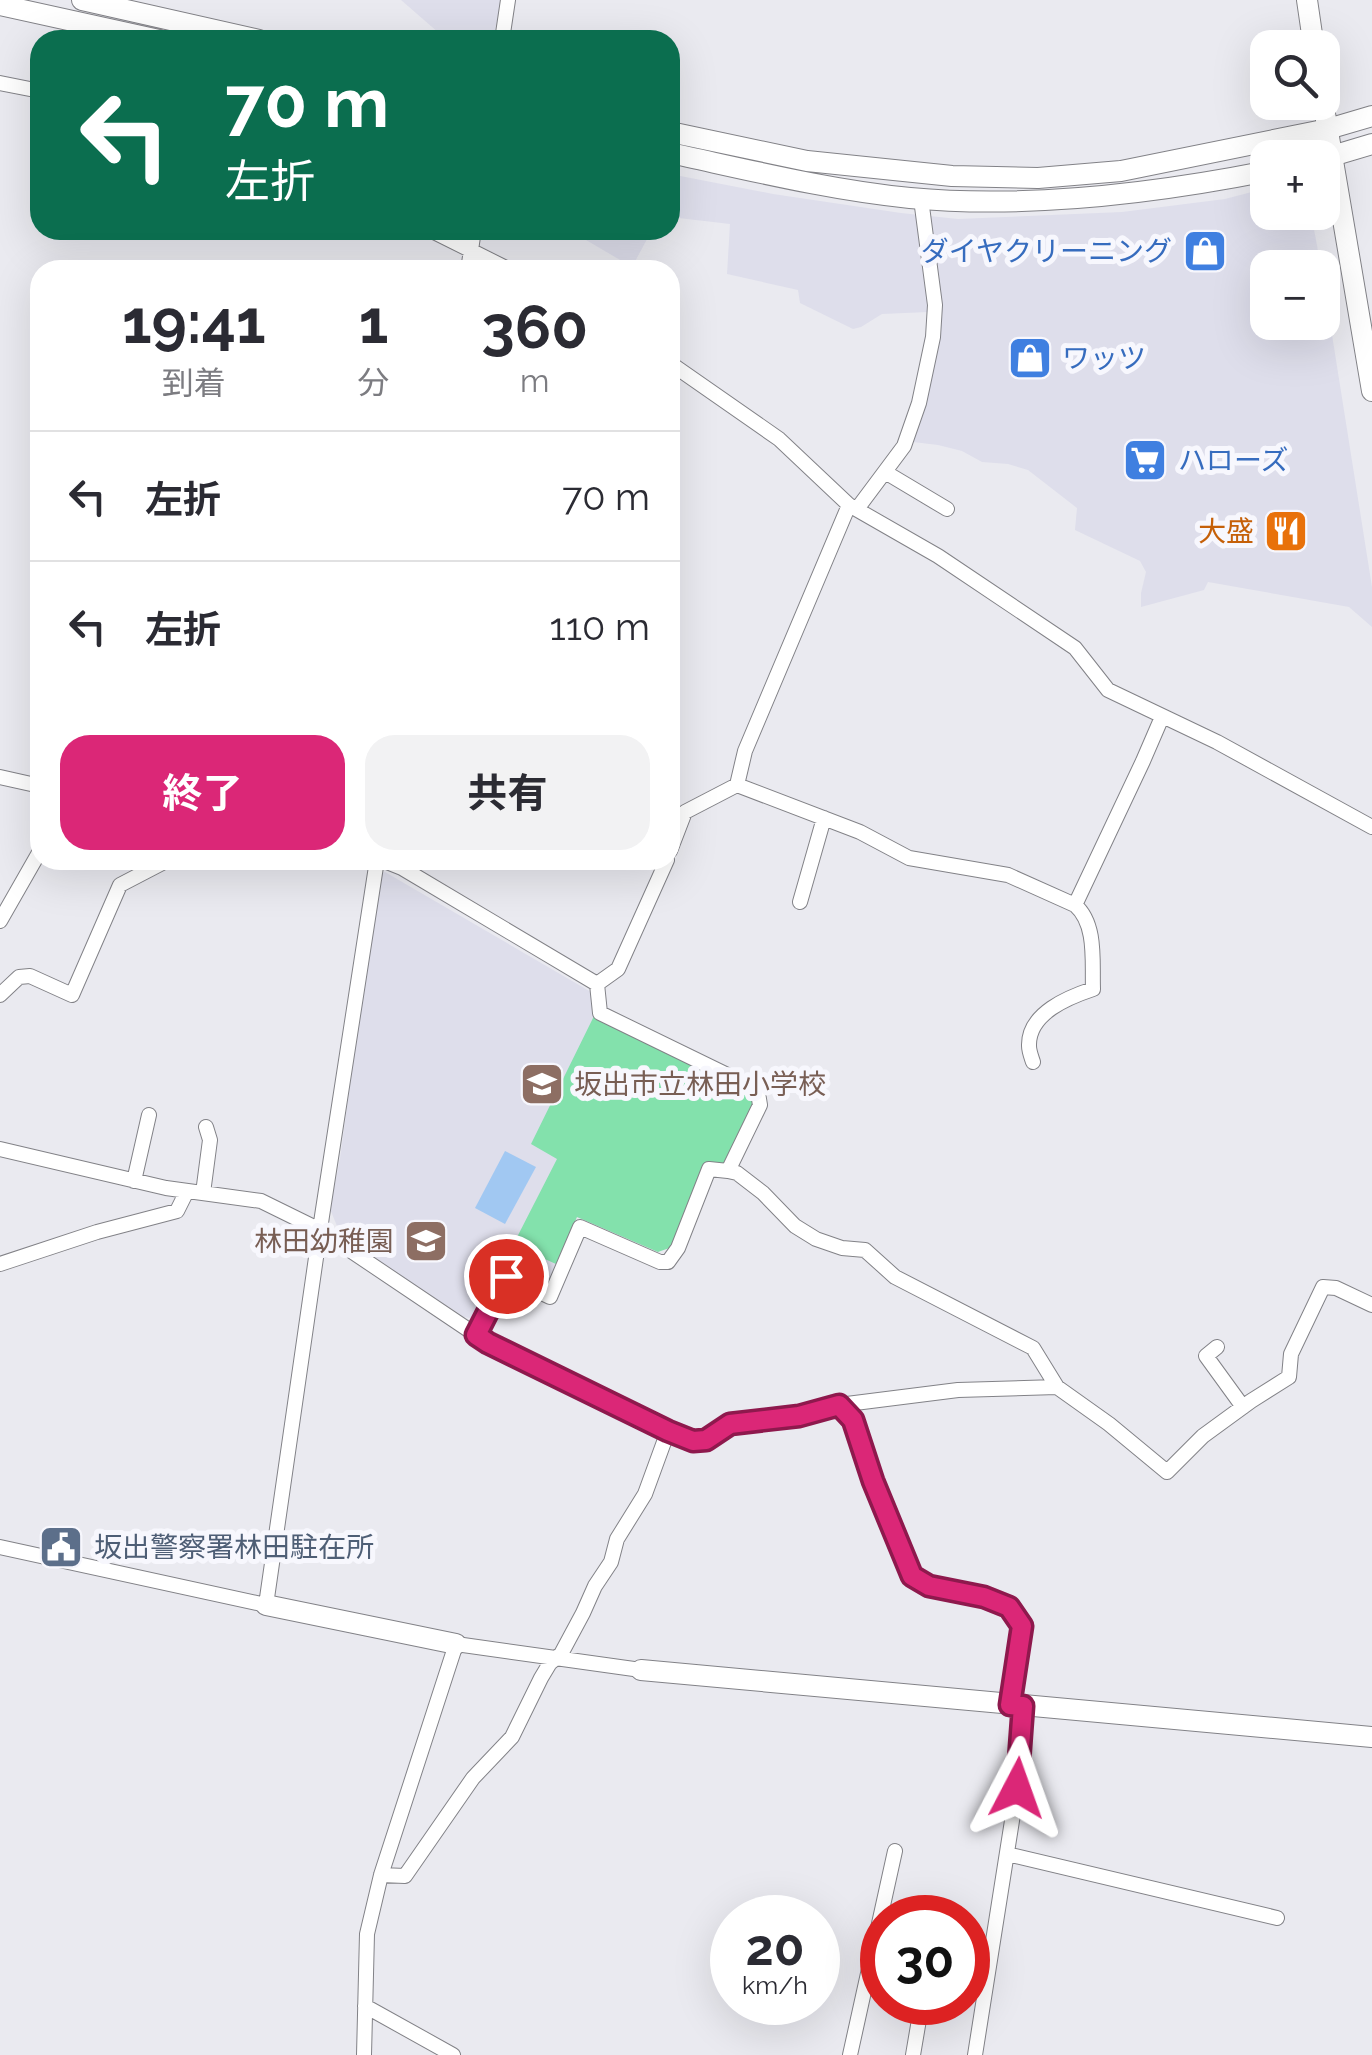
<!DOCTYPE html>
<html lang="ja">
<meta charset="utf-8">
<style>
:root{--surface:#fff;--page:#f2f2f3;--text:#2b2b33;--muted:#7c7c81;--line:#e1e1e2;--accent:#db2777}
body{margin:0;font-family:Raleway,"Noto Sans JP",sans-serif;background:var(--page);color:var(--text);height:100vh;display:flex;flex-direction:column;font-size:38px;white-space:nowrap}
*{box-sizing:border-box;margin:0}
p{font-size:32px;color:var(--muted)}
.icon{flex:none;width:55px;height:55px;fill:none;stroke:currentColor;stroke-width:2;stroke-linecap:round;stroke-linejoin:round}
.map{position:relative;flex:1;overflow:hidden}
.panel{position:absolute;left:30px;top:260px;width:650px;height:610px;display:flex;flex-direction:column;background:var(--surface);border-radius:30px;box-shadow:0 10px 40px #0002}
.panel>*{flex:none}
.banner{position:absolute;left:30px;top:30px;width:650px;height:210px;border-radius:30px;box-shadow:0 10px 40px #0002;background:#0b6e4f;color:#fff;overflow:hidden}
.tools{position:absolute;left:1250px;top:30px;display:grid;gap:20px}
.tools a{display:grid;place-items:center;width:90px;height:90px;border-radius:20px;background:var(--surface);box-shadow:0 10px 40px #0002;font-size:50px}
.speed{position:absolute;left:710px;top:1895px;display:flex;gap:20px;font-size:50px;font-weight:700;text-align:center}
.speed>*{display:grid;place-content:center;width:130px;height:130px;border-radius:50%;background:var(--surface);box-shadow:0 10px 40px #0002;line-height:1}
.speed small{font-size:25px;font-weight:400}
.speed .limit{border:15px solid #d22;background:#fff;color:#111}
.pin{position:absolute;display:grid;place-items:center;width:85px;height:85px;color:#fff;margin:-42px;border:5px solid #fff;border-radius:50%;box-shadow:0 2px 10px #0007}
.me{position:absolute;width:110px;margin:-55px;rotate:4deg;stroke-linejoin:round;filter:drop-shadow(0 0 8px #0008)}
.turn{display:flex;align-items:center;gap:35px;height:210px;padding:0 30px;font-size:45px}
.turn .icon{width:130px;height:130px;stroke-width:2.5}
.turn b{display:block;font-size:70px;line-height:85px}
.eta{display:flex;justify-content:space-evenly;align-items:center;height:170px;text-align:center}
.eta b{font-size:60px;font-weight:700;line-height:70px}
.cta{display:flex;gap:20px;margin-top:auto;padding:20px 30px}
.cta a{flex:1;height:115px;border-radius:30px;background:var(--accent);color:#fff;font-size:40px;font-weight:700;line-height:115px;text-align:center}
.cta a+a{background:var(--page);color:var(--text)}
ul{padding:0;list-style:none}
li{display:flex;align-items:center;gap:30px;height:130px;padding:0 30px;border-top:2px solid var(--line)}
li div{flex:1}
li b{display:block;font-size:38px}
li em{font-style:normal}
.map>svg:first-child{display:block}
.built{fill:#dedeeb}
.green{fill:#83e1ac}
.water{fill:#a1c8f2}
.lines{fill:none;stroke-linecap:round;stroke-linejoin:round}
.street-casing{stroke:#828287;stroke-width:16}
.secondary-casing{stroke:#828287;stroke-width:22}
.street{stroke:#fff;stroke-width:14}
.secondary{stroke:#fff;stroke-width:20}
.route-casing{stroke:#8e194d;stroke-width:25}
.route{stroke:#db2777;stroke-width:18}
.labels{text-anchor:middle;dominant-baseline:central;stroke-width:10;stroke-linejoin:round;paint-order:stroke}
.shop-label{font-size:28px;fill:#366cbe;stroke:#f7f7fd;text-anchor:start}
.food-label{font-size:28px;fill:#c56008;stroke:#f7f7fd;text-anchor:end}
.education-label{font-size:28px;fill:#785e54;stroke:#f7f7fd;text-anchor:start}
.service-label{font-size:28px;fill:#4e5e75;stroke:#f7f7fd;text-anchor:start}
</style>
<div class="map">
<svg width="1372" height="2055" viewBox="0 0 1372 2055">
<rect width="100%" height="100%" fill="#eaeaf0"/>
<!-- built -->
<path class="built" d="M401,0h100l-8,40h-46z
M670,174l103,20 128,19 57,6 164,-7 103,-13 42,-11 1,24 43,1 10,54 -53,1v54h54l1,-44 49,309v40l-23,-20 -141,-25 -4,8 -63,17v-14l5,-21 -6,-11 -65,-31 2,-22 -49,-38 -20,-6 -26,-2 -20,-11 -24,-6 -25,-3 9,-27 6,-103 -46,2 -21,13 -8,2 -53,-26 -2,-13 -71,-16 3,-50 -60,-7z
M569,230h83l-20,37z
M385,872l206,120 3,24 156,76 -45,73 -47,87 -82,-35 -29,68 -19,-4 -26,-13 -26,51 -12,-2 -122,-79 -12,-29 10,-51 39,-284z"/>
<!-- green -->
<path class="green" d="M594,1016l156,76 4,13 -29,59 -20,1 -30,81 -17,6 -81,-35 -21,47 -43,-19 44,-86 -26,-15z"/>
<!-- water -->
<path class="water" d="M505,1151l31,16 -31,57 -30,-16z"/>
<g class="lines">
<!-- street casing -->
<g class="street-casing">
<path id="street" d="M502,40l6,-40
M0,83l40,8
M430,230l80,40
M468,270l6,-40
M670,363l109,76 70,66 89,51 137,92 33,42 109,52 155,85
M885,472l62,37
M857,509l47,-63 15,-43 14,-66 2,-32 -14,-106
M0,777l40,9
M737,785l123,47 49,26 99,17 67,30c22,19 17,57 18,84 -24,8 -65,24 -64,57 0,5 2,10 4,16
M670,851l15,-39 52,-27 8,-34 104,-246
M382,860l20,8 195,116
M800,902l24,-84
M1075,905l68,-144 19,-44
M0,921l40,-70
M597,984l21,-15 49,-109
M0,995l19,-18 11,-1 42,19 48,-110 48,-25
M0,1149l166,39 95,13 59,29 168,113 180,88 25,10 13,-1 24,-16 69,-9 40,-10 119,-15 99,-3
M728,1171l9,2 26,20 32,33 21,13 26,9 23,2 30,27 138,71 24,39 52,37 58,48 36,-36 48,-35 38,-24 2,-23 32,-67 13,1 36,17
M134,1181l15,-66
M203,1193l7,-53 -4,-13
M0,1264l97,-32 80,-21 10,-20
M476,1335l30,-59 44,21 30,-70 80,35h8l10,-14 31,-79 19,2 32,-66 -2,-12 -6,-6 -152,-74 -3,-29
M1217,1347l-11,9 37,51
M839,1405l14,14 20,62 40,95 16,10 55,11 25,10 13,18 -12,80
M0,1547l266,58 56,-389 55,-356
M1007,1854l270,64
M381,1875l24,1 68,-98 39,-41 29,-59 9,-15 11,-9 22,-41 12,-27 16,-24 6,-23 28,-45 23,-63
M365,2006l88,49
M364,2055l3,-121 14,-59 75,-231 185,26
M850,2055l45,-204
M913,2055l9,-53
M975,2055l42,-266 6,-83"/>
</g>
<!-- secondary casing -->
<g class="secondary-casing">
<path id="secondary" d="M82,0l177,40
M1307,0l7,48
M0,5l159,35
M1322,96l50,295
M670,132l137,29 145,15 86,2 83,-7 207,-42 44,-13
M670,153c79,17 159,37 240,45 119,11 242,-4 358,-27
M1322,159l50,-15
M266,1605l190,39
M641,1670l731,67"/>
</g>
<!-- street -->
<use href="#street" class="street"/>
<!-- secondary -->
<use href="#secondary" class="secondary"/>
</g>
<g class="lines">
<!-- route casing -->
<g class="route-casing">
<path id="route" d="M506,1276l-30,59 12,8 180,88 25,10 13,-1 24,-16 69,-8 40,-11 14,15 20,61 39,95 17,10 55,11 25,10 13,19 -12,79 13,1 -6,82"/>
</g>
<!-- route -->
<use href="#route" class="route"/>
</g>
<!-- icons -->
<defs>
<g id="shop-square" transform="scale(2.25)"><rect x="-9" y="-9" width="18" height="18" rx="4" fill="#3f7fe0" stroke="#f7f7fd"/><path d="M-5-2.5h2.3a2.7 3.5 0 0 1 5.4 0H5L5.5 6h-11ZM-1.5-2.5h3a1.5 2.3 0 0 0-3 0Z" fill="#fff"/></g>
<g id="supermarket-square" transform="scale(2.25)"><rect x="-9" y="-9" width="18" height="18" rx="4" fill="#3f7fe0" stroke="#f7f7fd"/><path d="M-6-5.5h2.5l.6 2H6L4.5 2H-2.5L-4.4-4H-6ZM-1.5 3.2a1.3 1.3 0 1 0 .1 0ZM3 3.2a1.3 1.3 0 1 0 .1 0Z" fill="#fff"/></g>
<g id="restaurant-square" transform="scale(2.25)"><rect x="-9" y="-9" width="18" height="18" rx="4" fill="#e8710a" stroke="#f7f7fd"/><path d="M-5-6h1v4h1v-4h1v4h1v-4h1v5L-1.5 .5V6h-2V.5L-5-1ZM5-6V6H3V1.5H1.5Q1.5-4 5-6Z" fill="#fff"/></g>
<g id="school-square" transform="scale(2.25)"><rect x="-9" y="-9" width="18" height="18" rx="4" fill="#8d6e63" stroke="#f7f7fd"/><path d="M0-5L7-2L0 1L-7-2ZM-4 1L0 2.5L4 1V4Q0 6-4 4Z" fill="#fff"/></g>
<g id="civic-square" transform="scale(2.25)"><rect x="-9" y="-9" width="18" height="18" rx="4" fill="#5c6f8a" stroke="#f7f7fd"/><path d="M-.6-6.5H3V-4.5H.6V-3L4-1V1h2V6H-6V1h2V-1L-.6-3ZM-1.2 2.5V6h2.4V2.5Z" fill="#fff"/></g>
</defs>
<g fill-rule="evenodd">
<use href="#shop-square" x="1205" y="251"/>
<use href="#shop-square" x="1030" y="358"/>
<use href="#supermarket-square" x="1145" y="460"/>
<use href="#restaurant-square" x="1286" y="531"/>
<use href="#school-square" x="542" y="1084"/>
<use href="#school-square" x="426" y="1241"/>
<use href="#civic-square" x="61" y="1547"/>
</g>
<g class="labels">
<!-- shop labels -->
<g class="shop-label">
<text x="1172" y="251" text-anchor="end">ダイヤクリーニング</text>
<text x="1062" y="358">ワッツ</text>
<text x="1178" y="460">ハローズ</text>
</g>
<!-- food labels -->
<g class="food-label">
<text x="1254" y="531">大盛</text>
</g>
<!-- education labels -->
<g class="education-label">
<text x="574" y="1084">坂出市立林田小学校</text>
<text x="394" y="1241" text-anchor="end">林田幼稚園</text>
</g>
<!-- service labels -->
<g class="service-label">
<text x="94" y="1547">坂出警察署林田駐在所</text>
</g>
</g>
</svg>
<div class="tools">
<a><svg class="icon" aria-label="search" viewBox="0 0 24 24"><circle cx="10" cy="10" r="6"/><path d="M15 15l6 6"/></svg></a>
<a>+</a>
<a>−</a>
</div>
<div class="speed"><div>20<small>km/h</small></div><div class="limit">30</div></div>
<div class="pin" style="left:506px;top:1276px;background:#d93025"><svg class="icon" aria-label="arrive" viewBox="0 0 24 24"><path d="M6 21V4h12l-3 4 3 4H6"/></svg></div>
<svg class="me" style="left:1017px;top:1788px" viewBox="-20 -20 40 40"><path d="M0-17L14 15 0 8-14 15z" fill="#db2777" stroke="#fff" stroke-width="4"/></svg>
<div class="banner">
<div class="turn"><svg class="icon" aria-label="left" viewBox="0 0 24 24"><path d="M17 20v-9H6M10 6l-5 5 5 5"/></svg><div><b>70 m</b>左折</div></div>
</div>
<section class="panel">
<div class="eta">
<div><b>19:41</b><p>到着</p></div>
<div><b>1</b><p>分</p></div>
<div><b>360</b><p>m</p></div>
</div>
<ul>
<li><svg class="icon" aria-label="left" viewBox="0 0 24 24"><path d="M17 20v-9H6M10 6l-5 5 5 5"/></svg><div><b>左折</b></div><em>70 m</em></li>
<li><svg class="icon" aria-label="left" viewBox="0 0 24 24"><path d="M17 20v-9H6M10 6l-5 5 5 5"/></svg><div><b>左折</b></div><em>110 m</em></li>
</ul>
<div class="cta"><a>終了</a><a>共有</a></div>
</section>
</div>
